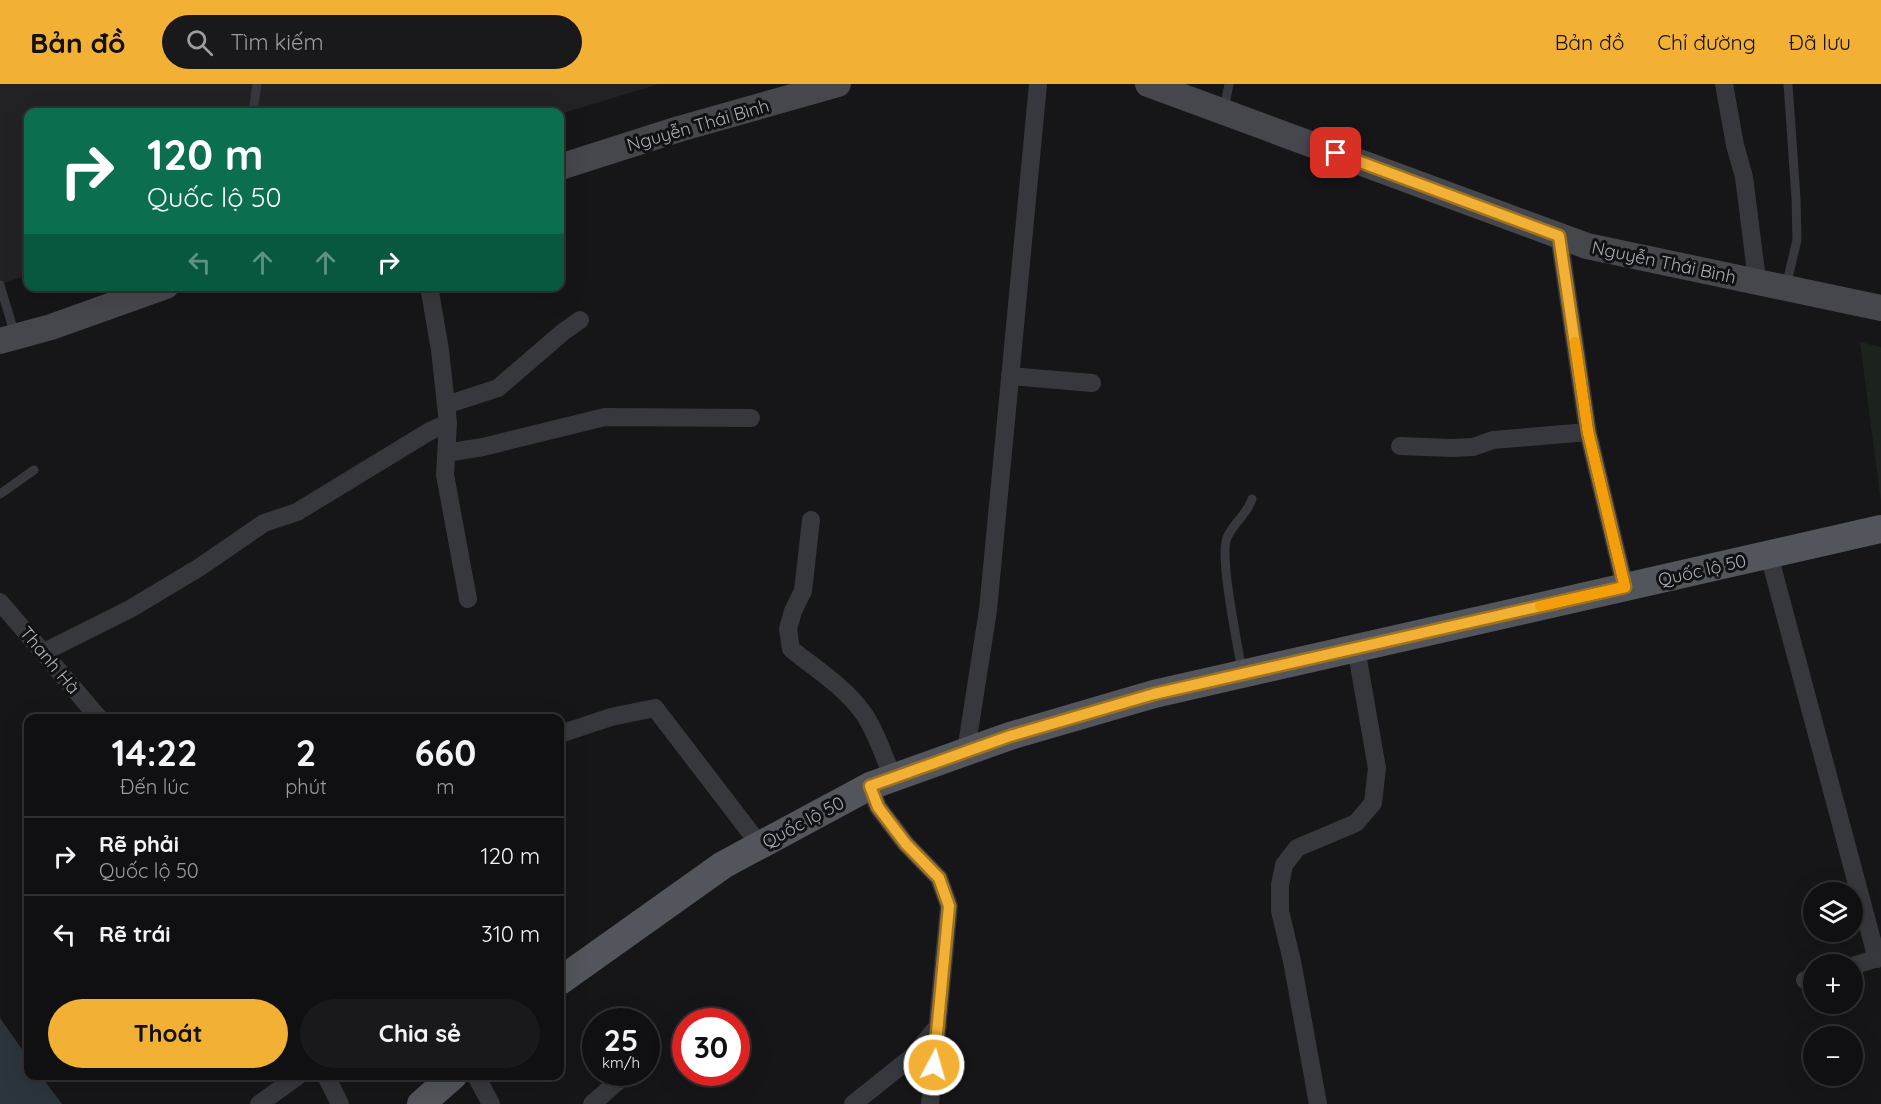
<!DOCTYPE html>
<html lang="vi">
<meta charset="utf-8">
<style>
:root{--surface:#101012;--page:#19191b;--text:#f1f3f6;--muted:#9c9d9f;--line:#303032;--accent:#f2b134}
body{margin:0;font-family:Quicksand,sans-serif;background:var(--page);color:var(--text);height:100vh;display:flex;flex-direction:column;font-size:22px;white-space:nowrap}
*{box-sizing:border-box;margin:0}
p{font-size:20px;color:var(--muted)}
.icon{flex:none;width:33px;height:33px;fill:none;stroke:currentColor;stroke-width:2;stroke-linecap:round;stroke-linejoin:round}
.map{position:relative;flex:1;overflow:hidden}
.details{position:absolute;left:24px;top:630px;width:540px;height:366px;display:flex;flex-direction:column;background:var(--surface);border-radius:12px;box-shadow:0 6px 24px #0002,0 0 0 2px var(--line)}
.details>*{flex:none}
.top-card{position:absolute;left:24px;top:24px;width:540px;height:183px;border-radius:12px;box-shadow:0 6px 24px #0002,0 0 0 2px var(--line);background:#0b6e4f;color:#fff;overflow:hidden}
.fabs{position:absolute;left:1803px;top:798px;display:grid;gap:12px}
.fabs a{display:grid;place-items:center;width:60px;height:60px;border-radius:50%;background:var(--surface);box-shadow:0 6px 24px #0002,0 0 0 2px var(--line);font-size:30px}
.speed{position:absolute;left:582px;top:924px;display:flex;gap:12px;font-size:30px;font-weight:700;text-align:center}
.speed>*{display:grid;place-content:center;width:78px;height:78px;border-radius:50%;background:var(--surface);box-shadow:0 6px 24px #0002,0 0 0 2px var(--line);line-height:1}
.speed small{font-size:15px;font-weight:400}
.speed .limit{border:9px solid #d22;background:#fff;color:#111}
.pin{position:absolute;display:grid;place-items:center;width:51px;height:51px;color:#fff;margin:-26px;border-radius:12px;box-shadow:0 3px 9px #0006}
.me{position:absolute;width:66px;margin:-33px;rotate:6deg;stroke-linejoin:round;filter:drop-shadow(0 0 4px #0008)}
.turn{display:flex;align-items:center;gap:21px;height:126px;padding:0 24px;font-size:27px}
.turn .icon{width:78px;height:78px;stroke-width:2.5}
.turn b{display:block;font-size:42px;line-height:51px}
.lanes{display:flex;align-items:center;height:57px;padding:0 24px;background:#0003;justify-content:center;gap:30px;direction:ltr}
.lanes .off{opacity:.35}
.eta{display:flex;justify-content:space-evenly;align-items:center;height:102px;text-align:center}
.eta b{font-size:36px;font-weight:700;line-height:42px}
.cta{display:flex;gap:12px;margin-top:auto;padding:12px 24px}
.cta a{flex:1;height:69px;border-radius:36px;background:var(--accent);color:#111;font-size:24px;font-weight:700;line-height:69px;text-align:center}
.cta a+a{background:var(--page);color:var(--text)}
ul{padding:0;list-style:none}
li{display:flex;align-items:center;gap:18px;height:78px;padding:0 24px;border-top:2px solid var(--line)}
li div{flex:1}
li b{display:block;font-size:22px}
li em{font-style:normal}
header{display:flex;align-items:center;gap:36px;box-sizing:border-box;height:84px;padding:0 30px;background:var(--accent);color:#111}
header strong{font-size:28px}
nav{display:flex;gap:33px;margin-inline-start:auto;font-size:21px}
.search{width:420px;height:54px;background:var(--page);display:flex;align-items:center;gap:15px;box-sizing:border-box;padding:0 21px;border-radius:33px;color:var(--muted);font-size:22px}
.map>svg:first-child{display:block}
.built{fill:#222225}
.green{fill:#1c231d}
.water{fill:#2c353c}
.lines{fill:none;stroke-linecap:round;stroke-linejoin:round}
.lane{stroke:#37383d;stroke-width:9}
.street{stroke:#37383d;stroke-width:18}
.secondary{stroke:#45474d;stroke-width:26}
.primary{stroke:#53555c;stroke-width:28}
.route-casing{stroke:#9d7322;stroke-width:15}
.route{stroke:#f2b134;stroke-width:10}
.slow{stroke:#f59e0b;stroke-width:10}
.labels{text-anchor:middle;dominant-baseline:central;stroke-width:6;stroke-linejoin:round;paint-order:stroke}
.street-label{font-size:18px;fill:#a8adb8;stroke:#111113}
</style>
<header>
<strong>Bản đồ</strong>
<div class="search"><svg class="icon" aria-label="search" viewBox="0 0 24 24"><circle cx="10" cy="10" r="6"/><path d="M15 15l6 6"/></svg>Tìm kiếm</div>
<nav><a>Bản đồ</a><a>Chỉ đường</a><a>Đã lưu</a></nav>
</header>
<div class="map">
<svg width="1881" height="1020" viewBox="0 0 1881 1020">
<rect width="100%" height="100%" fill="#161618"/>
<!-- built -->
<path class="built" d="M0,0h659l-99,30v-2h-532v163l-28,9z"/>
<!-- green -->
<path class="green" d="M1860,258l21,5v155z"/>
<!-- water -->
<path class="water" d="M0,934l28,40v18h13l21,28h-62z"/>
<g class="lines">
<!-- lane -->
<path class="lane" d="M1224,25l5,-25
M253,28l4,-28
M0,201l15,50
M1786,202l11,-46 -1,-42 -8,-114
M0,410l34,-24
M1242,587c-4,-25 -23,-114 -15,-133 6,-15 20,-23 25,-39"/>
<!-- street -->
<path class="street" d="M1724,0l11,61 9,32 12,95 -3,9
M1559,152l29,196 37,155
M429,202l11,64 8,73 -3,52 23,124
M1010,292l82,7
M446,321l52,-17 65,-56 17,-12
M1400,362l51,2 22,-1 20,-7 95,-8
M446,369l37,-6 122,-30 146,1
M811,436l-8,71 -10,20 -5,18 3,20c25,20 54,38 73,65 13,19 20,43 29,64
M1769,471l108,404
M0,518l99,116
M44,568l86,-43 70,-42 64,-44 33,-11 133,-81 18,-8
M560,650l51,-17 44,-9 105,137
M966,667l22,-141 50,-526
M870,702l8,21 28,37 33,34 10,28 -19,198
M1852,882l29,-9
M1805,896l9,-3
M326,992l14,28
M476,992l15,28
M259,1020l39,-28
M592,1020l25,-22
M853,1020l60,-48 25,-30
M1318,1020l-26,-143 -12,-50v-26l4,-20 13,-17 59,-25 17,-20 4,-35 -21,-120"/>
<!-- secondary -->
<path class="secondary" d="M1148,0l439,162 294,62
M560,83l119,-38 159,-45
M0,257l51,-14 115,-41"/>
<!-- primary -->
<path class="primary" d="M560,897l163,-116 147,-79 140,-50 144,-42 727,-165
M421,1020l32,-28"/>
</g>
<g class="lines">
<!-- route casing -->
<g class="route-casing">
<path id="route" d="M934,981l15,-159 -10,-28 -33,-34 -28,-37 -8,-21 140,-50 144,-42 471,-107 -37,-155 -29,-196 -223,-83"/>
</g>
<!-- route -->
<use href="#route" class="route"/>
<!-- slow -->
<path class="slow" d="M1540,522l85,-19 -37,-155 -13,-90"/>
</g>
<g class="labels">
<!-- street labels -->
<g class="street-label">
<text transform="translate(698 41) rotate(-16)">Nguyễn Thái Bình</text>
<text transform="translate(1664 178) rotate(12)">Nguyễn Thái Bình</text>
<text transform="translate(1702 486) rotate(-13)">Quốc lộ 50</text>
<text transform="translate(50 576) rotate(50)">Thanh Hà</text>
<text transform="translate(803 738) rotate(-28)">Quốc lộ 50</text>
</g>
</g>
</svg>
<div class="fabs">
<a><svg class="icon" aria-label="layers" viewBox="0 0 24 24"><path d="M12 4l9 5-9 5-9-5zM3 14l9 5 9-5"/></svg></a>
<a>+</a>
<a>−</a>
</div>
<div class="speed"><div>25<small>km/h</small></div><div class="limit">30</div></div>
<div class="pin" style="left:1336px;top:69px;background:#d93025"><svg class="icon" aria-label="arrive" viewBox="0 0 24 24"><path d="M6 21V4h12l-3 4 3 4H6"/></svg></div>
<svg class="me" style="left:934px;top:981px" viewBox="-20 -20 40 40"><circle r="17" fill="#f2b134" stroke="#fff" stroke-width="3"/><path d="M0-11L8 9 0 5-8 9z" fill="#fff"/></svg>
<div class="top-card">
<div class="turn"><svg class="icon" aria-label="right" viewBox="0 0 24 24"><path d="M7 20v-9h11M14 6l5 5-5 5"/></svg><div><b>120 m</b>Quốc lộ 50</div></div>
<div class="lanes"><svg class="icon off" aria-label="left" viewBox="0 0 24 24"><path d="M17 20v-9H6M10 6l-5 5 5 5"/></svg><svg class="icon off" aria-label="ahead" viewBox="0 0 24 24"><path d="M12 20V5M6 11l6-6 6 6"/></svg><svg class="icon off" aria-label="ahead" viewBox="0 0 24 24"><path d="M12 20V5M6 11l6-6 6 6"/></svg><svg class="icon" aria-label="right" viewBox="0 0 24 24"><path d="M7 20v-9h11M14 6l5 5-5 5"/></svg></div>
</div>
<section class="details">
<div class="eta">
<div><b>14:22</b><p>Đến lúc</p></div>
<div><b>2</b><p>phút</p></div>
<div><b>660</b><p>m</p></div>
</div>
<ul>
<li><svg class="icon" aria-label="right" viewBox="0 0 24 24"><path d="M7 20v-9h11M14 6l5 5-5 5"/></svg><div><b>Rẽ phải</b><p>Quốc lộ 50</p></div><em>120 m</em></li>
<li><svg class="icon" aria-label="left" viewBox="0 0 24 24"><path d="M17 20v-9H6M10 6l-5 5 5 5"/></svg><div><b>Rẽ trái</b></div><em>310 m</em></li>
</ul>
<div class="cta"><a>Thoát</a><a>Chia sẻ</a></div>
</section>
</div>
